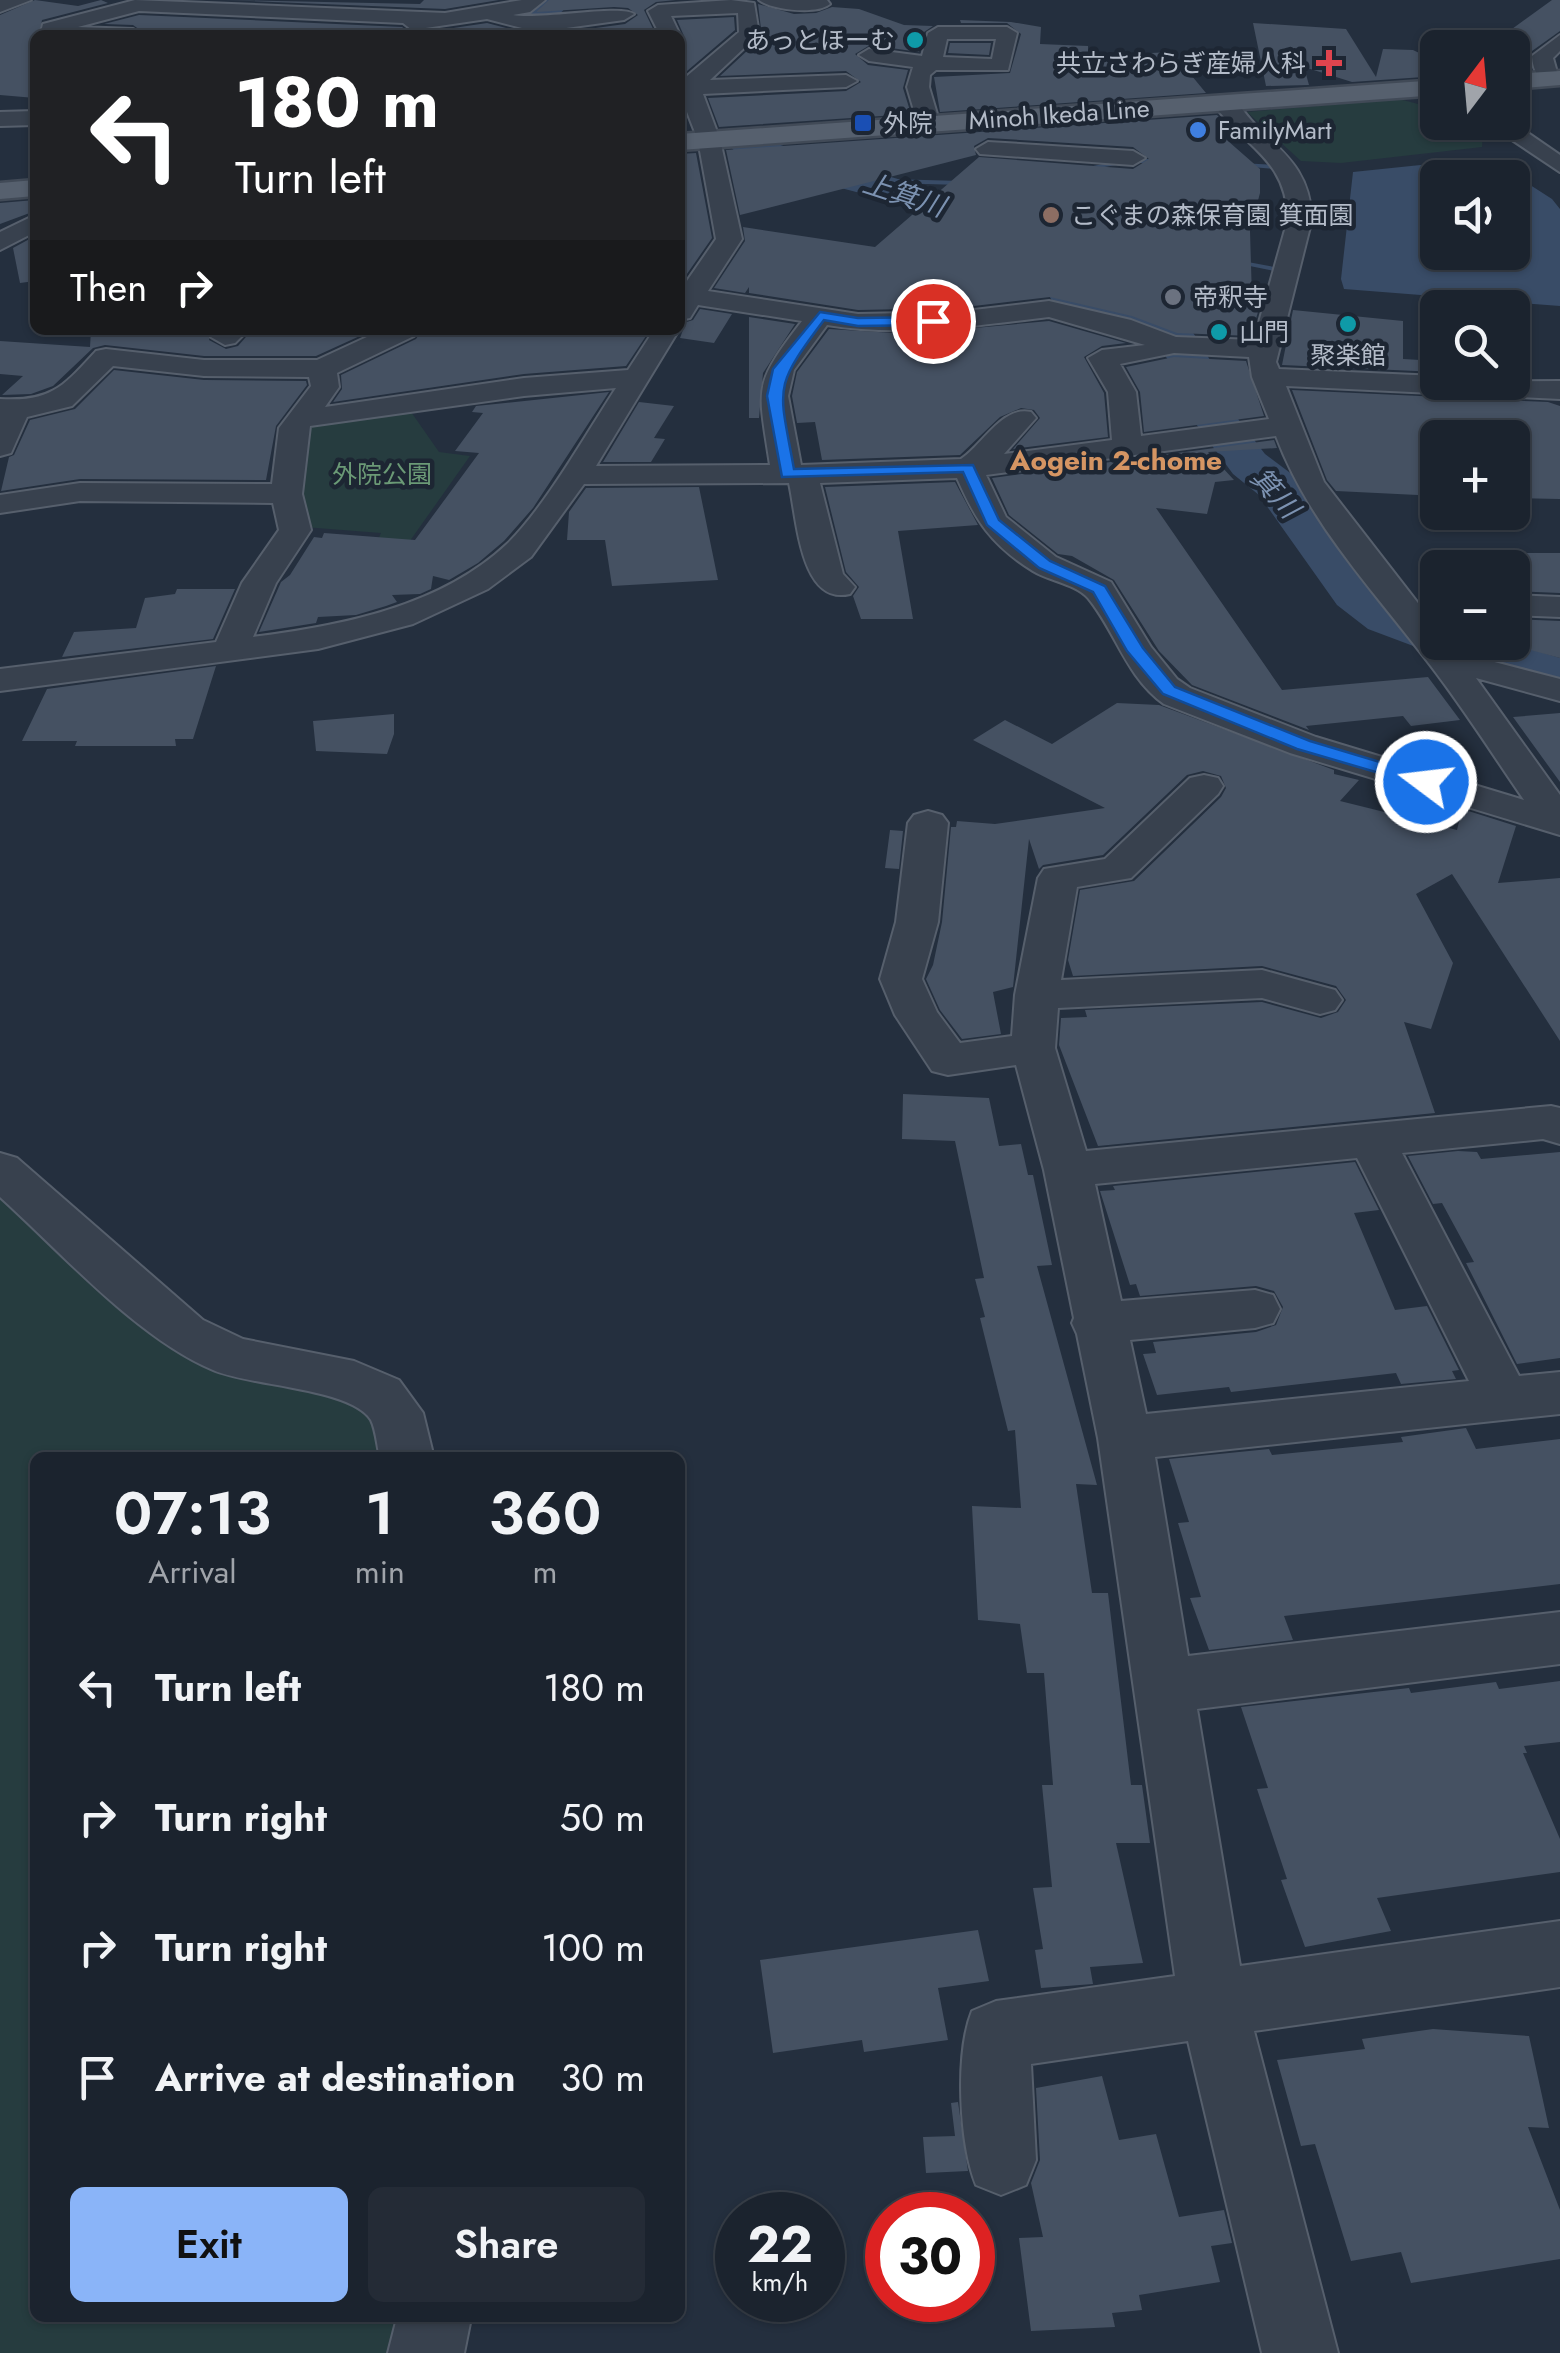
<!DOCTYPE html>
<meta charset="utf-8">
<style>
:root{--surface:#1b232e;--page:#242b36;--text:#f1f3f6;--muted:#a0a4aa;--line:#39404a;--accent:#8ab4f8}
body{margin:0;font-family:Jost,"Noto Sans JP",sans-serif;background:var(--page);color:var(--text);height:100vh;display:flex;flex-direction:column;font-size:38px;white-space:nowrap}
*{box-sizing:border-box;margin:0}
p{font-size:32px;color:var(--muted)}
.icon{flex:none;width:55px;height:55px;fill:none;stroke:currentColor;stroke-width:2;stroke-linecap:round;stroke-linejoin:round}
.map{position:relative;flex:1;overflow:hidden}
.panel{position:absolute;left:30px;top:1452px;width:655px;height:870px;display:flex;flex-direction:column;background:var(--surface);border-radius:15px;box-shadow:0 2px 8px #0004,0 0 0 2px var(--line)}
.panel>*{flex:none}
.banner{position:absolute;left:30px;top:30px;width:655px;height:305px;border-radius:15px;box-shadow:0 2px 8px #0004,0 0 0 2px var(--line);background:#202124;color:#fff;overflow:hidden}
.needle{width:65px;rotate:16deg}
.controls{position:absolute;left:1420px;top:30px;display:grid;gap:20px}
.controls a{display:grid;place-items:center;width:110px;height:110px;border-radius:15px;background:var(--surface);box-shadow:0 2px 8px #0004,0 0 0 2px var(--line);font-size:50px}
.speed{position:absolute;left:715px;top:2192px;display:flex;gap:20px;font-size:50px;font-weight:700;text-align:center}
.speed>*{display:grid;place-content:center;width:130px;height:130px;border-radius:50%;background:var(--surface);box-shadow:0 2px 8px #0004,0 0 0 2px var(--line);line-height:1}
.speed small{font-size:25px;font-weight:400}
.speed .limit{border:15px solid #d22;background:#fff;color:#111}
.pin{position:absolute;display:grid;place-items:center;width:85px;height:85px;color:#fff;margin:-42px;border:5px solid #fff;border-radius:50%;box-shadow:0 2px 10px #0007}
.me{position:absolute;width:110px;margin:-55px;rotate:285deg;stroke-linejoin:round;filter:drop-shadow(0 0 8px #0008)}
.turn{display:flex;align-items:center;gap:35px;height:210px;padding:0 40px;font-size:45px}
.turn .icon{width:130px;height:130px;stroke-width:2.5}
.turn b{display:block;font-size:70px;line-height:85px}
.then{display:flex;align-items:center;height:95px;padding:0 40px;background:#0003;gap:20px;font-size:38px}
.eta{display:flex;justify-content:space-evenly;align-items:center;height:170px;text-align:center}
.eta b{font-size:60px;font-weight:600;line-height:70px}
.button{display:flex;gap:20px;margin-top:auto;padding:20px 40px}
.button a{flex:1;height:115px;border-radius:15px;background:var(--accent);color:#111;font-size:40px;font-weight:600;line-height:115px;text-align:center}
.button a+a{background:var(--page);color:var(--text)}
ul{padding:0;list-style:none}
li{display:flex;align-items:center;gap:30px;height:130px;padding:0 40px}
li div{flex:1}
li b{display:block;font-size:38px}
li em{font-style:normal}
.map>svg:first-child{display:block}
.green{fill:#263c3f}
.water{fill:#394c67;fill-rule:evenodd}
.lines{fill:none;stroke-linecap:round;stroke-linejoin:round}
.stream{fill:#394c67;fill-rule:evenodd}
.river{fill:#394c67;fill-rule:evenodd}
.building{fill:#455162}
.minor-casing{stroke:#565f6c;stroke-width:4}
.major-casing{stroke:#414a57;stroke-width:5}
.minor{fill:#38414e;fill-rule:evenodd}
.major{fill:#56606e;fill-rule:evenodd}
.route{fill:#1a73e8;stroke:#114b97;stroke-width:2.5}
.culture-dot{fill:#0f9aa8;stroke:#1d2633;stroke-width:4}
.health-dot{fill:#e0444e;stroke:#1d2633;stroke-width:4}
.transit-dot{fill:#1a4fb4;stroke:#1d2633;stroke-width:4}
.shop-dot{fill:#3f7fe0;stroke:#1d2633;stroke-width:4}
.education-dot{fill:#8d6e63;stroke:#1d2633;stroke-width:4}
.worship-dot{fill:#6b7280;stroke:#1d2633;stroke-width:4}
.labels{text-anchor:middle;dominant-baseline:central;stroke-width:9;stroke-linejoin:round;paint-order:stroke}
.far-poi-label{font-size:25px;fill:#b4bcc9;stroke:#1d2633;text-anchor:start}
.far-street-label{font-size:25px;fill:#b4bcc9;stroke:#1d2633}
.far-park-label{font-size:25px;fill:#6b9a76;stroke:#1d2633}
.far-water-label{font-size:28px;font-style:italic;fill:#7c92b1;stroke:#1d2633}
.far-neighbourhood-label{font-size:28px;font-weight:bold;fill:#d59563;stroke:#1d2633}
</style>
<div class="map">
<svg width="1560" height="2353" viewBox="0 0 1560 2353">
<rect width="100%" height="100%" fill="#242f3e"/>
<!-- green -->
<path class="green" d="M1399,99l38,10 1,13 40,1 5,6 -1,18 -141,16 -40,-2 -54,-49z
M409,409l30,43 31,4 -63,89 -31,-1 5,-11 -77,-6 -7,-54 3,-41 12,-7z
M0,1196l197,166 148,36 23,10 18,49 -351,1v860h371l-8,35h-398z"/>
<!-- water -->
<path class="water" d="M1488,158l64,41 8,10v97l-216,-17 -3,-10 12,-107zM1438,178h74v74h-74z"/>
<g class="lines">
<!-- stream -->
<path class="stream" d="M1128,159h33l3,2 -3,2h-33l-47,8 -3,-2z
M1241,163l35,2 3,2 -3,2 -37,-3z
M888,179l74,2 3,2 -3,2 -73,-2 -13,4 -3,-2z
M1237,260l37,7 3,2 -3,2 -39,-8 -1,-1z"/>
<!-- river -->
<path class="river" d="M541,0h32l-21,22v13h-32l2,-15z
M749,136l187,54 78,33 51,31 24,43 103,34 18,29 5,29 50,65 28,21 80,108 31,24 34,12v23h71l51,16v33l-128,-38 -64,-24 -31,-24 -78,-110 -26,-21 -62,-84 -3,-30 -7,-11 -102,-35 -24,-45 -49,-30 -76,-33 -96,-25 -77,-27 -6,-7 6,-7z"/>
</g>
<!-- building -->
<path class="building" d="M35,0l43,6 23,-6 7,3 -66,17 -3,15h-4v63l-35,-3v-80z
M224,0l196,4 4,-4h75l-54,9z
M549,0h127l-20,2 -12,8 12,25h-509l-14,-10 -29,-1 35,-9 263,12 11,7 74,-11 38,10h34l66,-9 13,-9 -10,-7 -14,-1 -78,5z
M1552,0h8v31l-28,20 -31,-14z
M758,4l36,10 22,-1 16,-6 27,2 45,16 29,1 -9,6 -5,20 -49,-7 -15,9 13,11 40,5 -5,18 8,26 -192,13 -11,-29 138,-7 15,-9 -15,-11 -126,5 42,-39z
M734,17l1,13 -55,47v-38l4,-3 -7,-16z
M960,20l51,2 30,5 -1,17 48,2v10l84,-4 34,41 -266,19 -6,-35 76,-4 11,-39 -14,-11h-46z
M1253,23l93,6 30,48 7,-28 30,1 25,12v14l-86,6 -48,-15 5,18 -43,1z
M950,43h41l-2,12 -41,-2z
M1217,115l17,18 -14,1 40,35v24l-10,38 2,67h10l-11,38 -74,-3 -45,-17 -82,-19 -93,11 -99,2 -109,-17v-6l-4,6 -31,-5 31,-47 -2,-14 132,20 104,-90 154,12 16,-10 -16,-12 -145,-9 -14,8 2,9 -236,60 -14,-65z
M696,153l16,85 -32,46v-130z
M35,200v11l-35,13v-21z
M35,236v45l-15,2 -7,-35z
M700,309l32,5 -18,29 -34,-5 4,-11 -4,-3 13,-4z
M1293,310l110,11v38l35,2v11l-156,-7z
M749,317l46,7 -32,49 -4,45h-10z
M1049,321l77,22 -24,3 -18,11 20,36 4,44 -95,12 27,-31 -6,-8 -13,-2 -21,9 -40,38 -138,5 -7,-38 -18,1 -5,-27 5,-24 32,-43 81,5z
M91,330h121l-3,10 17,9 12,-3 14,-16h121l-57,26h-112l-99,-11 -12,3 -40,38 -22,8 -29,1 21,-19 -23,-2v-33l90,6z
M422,330h228l-24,36 -102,8 -191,28 9,-13 -1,-14 75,-36z
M1174,357l72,4 18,55 -120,16 -4,-40 -14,-25z
M114,370l90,10 102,1 1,4 -31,41 -10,54 -186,-1 -79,12 8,-34 5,-2 16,-35 45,-11z
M1292,390l256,12 12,4v93l-48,-1v-60h-74v58l-102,-5 -9,-11z
M609,392l-76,116 -29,33 -26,22 -29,17 -16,-4 -2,13 -11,5 -28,1 5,7 -11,4 -30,9 -38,2 -2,6 -57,9 22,-50 9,-7 24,-38 8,1 2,-5 91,7 64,-87 -24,-2 28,-38 -11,-1 4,-6z
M639,402l35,4 -20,32 11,1 -14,23h-48z
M1274,440l3,8 -69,4 26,28 -19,2 -8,32 -51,-6 126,182 146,-13 32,43 -49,6 -8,-10 -97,10 3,4 -117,-45 -33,-34 -45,-71 -42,-24 -14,-2 -49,-39 -17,-37z
M955,482l23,43 -80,6 15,88h-52l-8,-23 6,-9 -13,-15 -21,-85z
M699,487l19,93 -106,6 -7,-46h-38l2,-28 17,-24z
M1512,553h48v40l-48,-2z
M177,589h58l-22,50 -151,18 12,-25 62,-4 9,-30 30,-4z
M1512,619l48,2v37l-48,-13z
M216,666l-23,73h-18l1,7h-101l2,-5h-55l25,-52z
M1117,703l42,2 175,65v4l25,6 -19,21 117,29 5,-21 54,17 -18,57 62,-5v163l-108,-167 -36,20 37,69 -22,66 -27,-7 31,91 -337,33 -39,-101 2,-27 26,-1 -2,-7 177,-8 59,16 17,-6 8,-12 -10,-14 -74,-20 -189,10 -5,-16 12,-70 54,-9 87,-84 5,-9 -5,-12 -18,-5 -16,4 -84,80 -60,10 -4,4 -10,-30 -16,148 -20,5 8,42 -39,5 -22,-29 -14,-31 7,-14 9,-43 9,-95h5l1,-6 38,3 110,-16 -132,-68 32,-20 47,24z
M1560,713v69l-47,-65z
M394,714v20l-7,20 -71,-3 -3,-30z
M890,830l13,1 -4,38 -14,-1z
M903,1094l86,4 10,48 22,-2 7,31h5l19,90 -15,1 60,219 -21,-1 16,109h16l23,192h11l8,58h-34l27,120 -53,4 3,17 -52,4 -6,-38 8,-1 -10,-61 19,-1 -10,-102h11l-9,-112h-17l-7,-49 -42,-4 -6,-114 49,2 -6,-78 -7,1 -28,-113 5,-1 -10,-38 9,-1 -29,-137 -53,-2z
M1458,1151l19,1 4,7 79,-7v206l-43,6 -51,-101 8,-1 -32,-59 -9,1 -25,-48z
M1355,1162l24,48 -25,3 41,97 32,-4 32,64 -7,1 4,8 -55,5 -5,-11 -165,19 -2,-5 -72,8 -14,-41 13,-1 -3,-11 103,-10 20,-7 7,-18 -9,-16 -18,-5 -116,10 -4,-12 -6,1 -30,-94 15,-1 -2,-4z
M1466,1428l10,21 84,-10v145l-276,32 9,24 -84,10 -19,-52 11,-1 -23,-74 11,-1 -20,-63 100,-10 3,6 131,-13 -2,-5z
M1560,1681v61l-36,4 3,7h-4l37,86v33l-183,26 14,33 -86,16 -24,-67 6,-1 -30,-90 11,-1 -27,-81 168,-19 2,5 85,-11 3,7z
M978,1930l11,51 -51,7 10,52 -84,12 -2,-12 -89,13 -13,-93z
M1433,2029l96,7 20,92 -21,-1 32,83v49l-149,24 -10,-31 -50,9 -36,-117 -14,2 -24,-86 88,-11 -3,-10z
M1102,2076l17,64 37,-6 23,83 45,-7 8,33 -21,3 9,36 -81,13 3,15 -30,3 3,14 -84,4 -12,-93 24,-1 -12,-54 9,-23 -4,-72z
M958,2102l10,69 -42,2 -3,-36 32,-1 -4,-33z"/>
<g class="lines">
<!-- minor casing -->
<g class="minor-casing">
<path id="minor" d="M0,0h31l-31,12z
M135,0l310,13 77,-13h23l-15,12 -17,3c27,5 109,-11 121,-1l-10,6 -65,9h-33l-39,-10 -75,11 -9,-7 -264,-12 -61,16 55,2 10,6 -102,-3 2,-8z
M731,0l23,3 5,31 -49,46 136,-5 11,6 -11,6 -143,7 17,46 22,99 -34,52 150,23 99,-2 92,-11 82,19 45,17 78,3 34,-121c-2,-58 -38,-69 -70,-109l-3,-8 11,-7 8,2c28,48 75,56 78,122l-36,143 3,7 159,7v6l122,-1v18l-274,-13 38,96 114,147v13h11l7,10 104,27v22l-84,-23 84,117v40l-270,-82 -126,-49c-38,-27 -48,-72 -76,-106 -12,-14 -39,-17 -55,-27 -42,-26 -57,-50 -76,-93l-137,5 23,91 12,13 -5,7c-50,12 -53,-76 -61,-111l-205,1 -53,73 -43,32 -75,35 -95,25 -318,42v-22l216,-27 26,-59 37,-53 -6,-27 -193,-2 -80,12v-18l80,-12 192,1 7,-56 32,-42 -2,-9 -105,-1 -91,-10 -41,40 -45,11 -16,36 -11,3v-57c51,3 63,-12 96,-48l10,-2 98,11h113l65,-30h36l-4,6 -77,37 2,14 -14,20 199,-29 104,-8 26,-40 26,-2 -84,138 174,-1c-12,-79 -18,-79 32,-144l-104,-16 -8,13 -10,2v-29l36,-52 -18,-99 -18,-46v-12l59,-50 -1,-19 -67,3 9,19h-20l-12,-24 10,-6zM1049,317l96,28 -43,5 -14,8 20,34 4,48 -108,14 32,-36 -5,-6c-28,-7 -48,32 -70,47l-160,6 -13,-69 6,-26 33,-45c73,12 149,1 222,-8zM1174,353l75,4 3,20 17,42 -128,17 -5,-44 -16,-28zM616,388c-30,46 -71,119 -109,156 -67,63 -167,82 -254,93l23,-54 35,-53 -9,-36 8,-68 214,-30zM1276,436c33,88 99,156 155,230 33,43 62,89 93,134l-208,-63 -126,-49 -13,-9 -26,-32 -40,-65 -55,-25 -50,-40 -20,-42z
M759,0h68l3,4c-13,11 -58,6 -71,-4z
M938,27h69l10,6 -9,37h-72l-6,5 -1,12 11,37 -11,7 -11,-7 -11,-37 6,-20 -44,-6 -10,-6 10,-6 53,7 6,-23zM947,39h49l-4,20 -49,-2z
M1560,35v16l-7,7 7,25c-18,6 -27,-11 -28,-27z
M35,111v14l-35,1v-14z
M1485,122h27l48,33v17z
M988,142l145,9 12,7 -12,7 -153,-11 -4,-5z
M35,215v17l-35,18v-18z
M217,330h31l-13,13 -10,2 -14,-8z
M1512,595l48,2v20l-48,-2z
M1204,775l14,3 5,8 -5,8 -87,84 -54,9 -16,93 201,-10 73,20 7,10 -7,10 -15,4 -58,-16 -204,10 -3,40 31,103 465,-45 9,2v36l-17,-5 -141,14 117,223 41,-4v42l-405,43 33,199 372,-44v52l-363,45 43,257 320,-45v66l-306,44 84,322h-76l-74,-312 -157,23 5,96 -10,25 -25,10 -25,-10c-17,-42 -21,-132 -4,-174l24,-10 179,-25 -77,-538 -21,-104 -5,-11 2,-5 -30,-148 -28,-105 -68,10 -16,-4 -37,-56 -15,-36 16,-57 12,-99 6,-8 14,-4 14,4 6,8 -10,99 -16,57 15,33 23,31 52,-7 3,-41 23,-117 6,-9 61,-10 85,-81zM1357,1158l112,223 -323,33 -16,-74 125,-12 18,-5 7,-14 -7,-14 -18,-5 -134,11 -26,-117z
M0,1153l17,5 186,162 40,19 111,22 45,19 24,33 11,45h-54c-3,-12 -4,-28 -9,-38 -19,-32 -122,-34 -158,-50 -76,-32 -151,-117 -213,-173z
M397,2318h74l-7,35h-76z"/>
</g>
<!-- major casing -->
<g class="major-casing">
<path id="major" d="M1560,71v14l-48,4v-15z
M1438,80v15l-758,55v-16z
M35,180v16l-35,3v-16z"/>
</g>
<!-- minor -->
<use href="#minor" class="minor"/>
<!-- major -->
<use href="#major" class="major"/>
</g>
<!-- route -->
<path class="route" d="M820,312l38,6 75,-1 7,4 -7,4 -75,1 -34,-6c-52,69 -45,66 -30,149l179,-4 26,55 51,41 55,25 38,62 32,39 135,54 123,37v7h-13l-123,-36 -134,-55 -36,-43 -34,-59 -54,-24 -52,-43 -24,-53 -181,5 -15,-81 6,-27z"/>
<!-- markers -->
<g class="culture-dot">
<circle cx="915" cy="40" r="10"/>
<circle cx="1348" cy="324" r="10"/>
<circle cx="1219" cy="332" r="10"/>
</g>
<path class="health-dot" d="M1324 48h10v10h10v10h-10v10h-10v-10h-10v-10h10z"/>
<rect class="transit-dot" x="853" y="113" width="20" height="20" rx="5"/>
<circle class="shop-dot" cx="1198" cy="130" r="10"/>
<circle class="education-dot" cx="1051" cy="215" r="10"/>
<circle class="worship-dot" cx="1173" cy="297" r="10"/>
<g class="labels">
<!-- far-poi labels -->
<g class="far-poi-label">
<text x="895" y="40" text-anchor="end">あっとほーむ</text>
<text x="1306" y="63" text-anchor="end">共立さわらぎ産婦人科</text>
<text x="883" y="123">外院</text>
<text x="1218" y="130">FamilyMart</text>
<text x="1071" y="215">こぐまの森保育園 箕面園</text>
<text x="1193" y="297">帝釈寺</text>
<text x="1239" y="332">山門</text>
<text x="1348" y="355" text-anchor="middle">聚楽館</text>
</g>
<!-- far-street labels -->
<g class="far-street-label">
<text transform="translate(1059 114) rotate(-4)">Minoh Ikeda Line</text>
</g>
<!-- far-park labels -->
<g class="far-park-label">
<text x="382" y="474">外院公園</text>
</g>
<!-- far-water labels -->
<g class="far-water-label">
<text transform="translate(904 195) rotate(18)">上箕川</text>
<text transform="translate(1275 493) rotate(48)">箕川</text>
</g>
<!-- far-neighbourhood labels -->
<g class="far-neighbourhood-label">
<text x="1116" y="460">Aogein 2-chome</text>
</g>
</g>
</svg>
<div class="controls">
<a><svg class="needle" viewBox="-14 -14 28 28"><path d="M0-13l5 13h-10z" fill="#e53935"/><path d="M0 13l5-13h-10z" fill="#a0a4aa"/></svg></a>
<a><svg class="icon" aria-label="sound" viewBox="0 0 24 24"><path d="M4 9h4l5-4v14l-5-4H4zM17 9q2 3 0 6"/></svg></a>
<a><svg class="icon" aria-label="search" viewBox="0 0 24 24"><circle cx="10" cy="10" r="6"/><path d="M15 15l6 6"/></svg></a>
<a>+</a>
<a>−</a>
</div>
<div class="speed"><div>22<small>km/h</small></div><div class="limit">30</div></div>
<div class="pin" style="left:933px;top:321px;background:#d93025"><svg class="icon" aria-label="arrive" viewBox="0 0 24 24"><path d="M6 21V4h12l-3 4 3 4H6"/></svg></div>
<svg class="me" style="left:1426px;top:782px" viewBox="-20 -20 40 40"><circle r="17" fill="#1a73e8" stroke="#fff" stroke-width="3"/><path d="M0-11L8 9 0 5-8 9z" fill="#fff"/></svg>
<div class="banner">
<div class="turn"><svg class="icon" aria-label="left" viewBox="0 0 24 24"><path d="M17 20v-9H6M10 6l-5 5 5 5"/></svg><div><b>180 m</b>Turn left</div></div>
<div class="then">Then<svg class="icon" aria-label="right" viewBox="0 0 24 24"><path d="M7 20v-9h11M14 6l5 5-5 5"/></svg></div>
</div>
<section class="panel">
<div class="eta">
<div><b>07:13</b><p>Arrival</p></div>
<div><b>1</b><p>min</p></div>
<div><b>360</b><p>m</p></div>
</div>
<ul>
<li><svg class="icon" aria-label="left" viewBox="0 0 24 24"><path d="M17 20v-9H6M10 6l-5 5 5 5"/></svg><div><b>Turn left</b></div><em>180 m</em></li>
<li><svg class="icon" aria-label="right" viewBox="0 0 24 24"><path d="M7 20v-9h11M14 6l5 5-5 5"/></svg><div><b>Turn right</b></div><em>50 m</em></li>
<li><svg class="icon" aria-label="right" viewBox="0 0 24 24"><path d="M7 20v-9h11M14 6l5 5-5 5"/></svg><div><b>Turn right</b></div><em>100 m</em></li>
<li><svg class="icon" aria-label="arrive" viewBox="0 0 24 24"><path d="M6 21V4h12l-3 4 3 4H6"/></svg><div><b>Arrive at destination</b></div><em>30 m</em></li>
</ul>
<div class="button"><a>Exit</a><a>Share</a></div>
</section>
</div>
